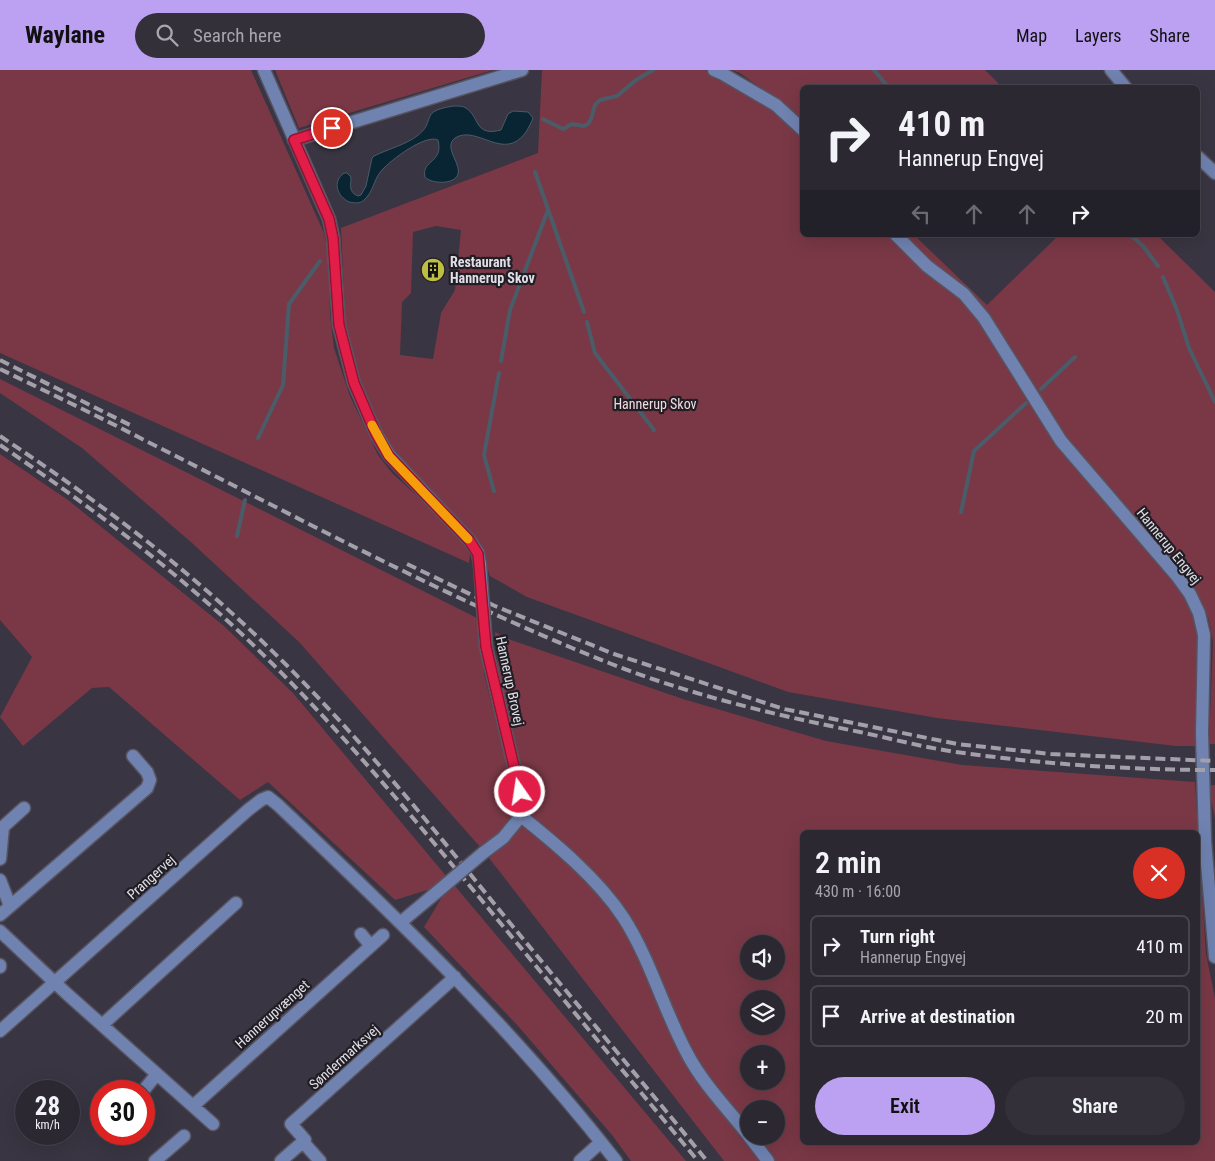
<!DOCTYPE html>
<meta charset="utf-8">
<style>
:root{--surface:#2b2832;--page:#33303a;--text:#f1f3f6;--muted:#a6a6ac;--line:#47444d;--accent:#bca0f2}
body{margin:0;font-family:"Roboto Condensed",sans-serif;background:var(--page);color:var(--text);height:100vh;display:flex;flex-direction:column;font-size:19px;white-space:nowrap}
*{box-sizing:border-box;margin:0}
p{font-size:16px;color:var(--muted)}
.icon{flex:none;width:28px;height:28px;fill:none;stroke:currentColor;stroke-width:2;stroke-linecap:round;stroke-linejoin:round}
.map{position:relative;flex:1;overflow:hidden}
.details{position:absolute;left:800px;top:760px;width:400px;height:315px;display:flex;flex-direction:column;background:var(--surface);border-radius:8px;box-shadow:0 5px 20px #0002,0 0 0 1px var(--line)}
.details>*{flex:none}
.guide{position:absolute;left:800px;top:15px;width:400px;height:152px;border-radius:8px;box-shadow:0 5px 20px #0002,0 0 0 1px var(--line);background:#2b2832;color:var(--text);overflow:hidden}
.buttons{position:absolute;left:740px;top:865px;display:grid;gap:10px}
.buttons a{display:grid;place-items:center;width:45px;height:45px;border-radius:50%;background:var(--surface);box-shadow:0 5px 20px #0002,0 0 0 1px var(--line);font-size:25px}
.speed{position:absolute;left:15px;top:1010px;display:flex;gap:10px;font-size:25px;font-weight:700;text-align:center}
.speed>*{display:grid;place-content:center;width:65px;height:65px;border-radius:50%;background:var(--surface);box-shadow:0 5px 20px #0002,0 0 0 1px var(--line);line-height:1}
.speed small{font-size:12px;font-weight:400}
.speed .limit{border:8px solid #d22;background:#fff;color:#111}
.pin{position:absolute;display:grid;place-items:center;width:42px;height:42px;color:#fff;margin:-21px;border:2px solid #fff;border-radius:50%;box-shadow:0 1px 5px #0007}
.me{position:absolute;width:55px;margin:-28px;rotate:347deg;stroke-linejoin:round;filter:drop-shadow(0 0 4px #0008)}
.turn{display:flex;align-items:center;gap:18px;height:105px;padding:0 15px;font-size:22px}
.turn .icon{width:65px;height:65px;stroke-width:2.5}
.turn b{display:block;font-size:35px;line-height:42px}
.lanes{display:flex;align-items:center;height:48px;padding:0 15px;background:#0003;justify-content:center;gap:25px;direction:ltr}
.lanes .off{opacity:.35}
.round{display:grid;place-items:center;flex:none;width:52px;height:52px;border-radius:26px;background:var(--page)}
.headline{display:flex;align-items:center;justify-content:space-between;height:85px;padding:0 15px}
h1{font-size:30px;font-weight:600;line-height:38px}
.primary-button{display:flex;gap:10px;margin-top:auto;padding:10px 15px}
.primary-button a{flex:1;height:58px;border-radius:30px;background:var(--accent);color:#111;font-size:20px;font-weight:600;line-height:58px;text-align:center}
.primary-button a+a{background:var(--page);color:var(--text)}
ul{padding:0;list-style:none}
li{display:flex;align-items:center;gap:15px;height:62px;margin:0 10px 8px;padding:0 5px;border:2px solid var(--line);border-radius:8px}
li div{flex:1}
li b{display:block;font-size:19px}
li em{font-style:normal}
header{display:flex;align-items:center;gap:30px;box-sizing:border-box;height:70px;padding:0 25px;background:var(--accent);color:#111}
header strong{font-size:24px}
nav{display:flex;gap:28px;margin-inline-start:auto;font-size:18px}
.search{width:350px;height:45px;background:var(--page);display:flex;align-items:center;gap:12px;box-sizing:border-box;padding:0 18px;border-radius:28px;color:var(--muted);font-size:19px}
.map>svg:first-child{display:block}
.green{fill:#7a3846;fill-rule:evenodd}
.water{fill:#092432;stroke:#4a5c68}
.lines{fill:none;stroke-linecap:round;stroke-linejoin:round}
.stream{stroke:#4a5c68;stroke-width:4}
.minor-casing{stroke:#575360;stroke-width:15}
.minor{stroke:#6f82b0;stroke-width:12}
.rail{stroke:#a3a0aa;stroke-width:4;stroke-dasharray:10 5;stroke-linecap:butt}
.minor-bridge-casing{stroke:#575360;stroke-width:15;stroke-linecap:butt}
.minor-bridge{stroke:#6f82b0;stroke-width:12}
.route-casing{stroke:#92132f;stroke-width:12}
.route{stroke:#e11d48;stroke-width:9}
.slow{stroke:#f59e0b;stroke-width:9}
.labels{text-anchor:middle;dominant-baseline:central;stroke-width:4.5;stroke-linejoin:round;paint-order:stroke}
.poi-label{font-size:14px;font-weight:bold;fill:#e0dee6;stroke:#201e24;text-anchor:start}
.park-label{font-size:14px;fill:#f2dadd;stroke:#201e24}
.street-label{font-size:14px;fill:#e0dee6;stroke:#201e24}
</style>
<header>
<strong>Waylane</strong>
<div class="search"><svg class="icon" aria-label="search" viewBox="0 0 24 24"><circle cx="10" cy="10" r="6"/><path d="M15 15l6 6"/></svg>Search here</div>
<nav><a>Map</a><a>Layers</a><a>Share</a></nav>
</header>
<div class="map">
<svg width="1215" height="1091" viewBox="0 0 1215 1091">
<rect width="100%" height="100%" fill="#393542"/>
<!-- green -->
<path class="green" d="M0,0h251l73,163 5,26 1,56 4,33 16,48 28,59 14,18 47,43 23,26 8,13 -1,8 -469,-210z
M275,0h218l-194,58z
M542,0h163l16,7 62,40 19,20v98h88c25,29 56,48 82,76l98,151 98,110 19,25 9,22 3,15 -4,112h-19l-239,-28 -149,-26 -261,-95 -37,-21 -10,-31 -87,-91 -28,-56 -10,-30 -9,-34 -5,-106 197,-75zM436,156l25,4 -6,60 -14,23 -8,46 -33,-4 2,-53 9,-9 2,-61z
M732,0h253l17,17 -200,1v35l-10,-12 -52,-38z
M903,165h11l73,70 72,-70h98l58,57v452h-6l4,-103 -4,-21 -10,-22 -132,-159 -82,-128 -59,-51z
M0,309l479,240 5,55 30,119c3,32 -9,38 -33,55l-182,-206 -107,-99 -110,-95 -82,-55z
M0,384l68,46 156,126 69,67 154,184 -13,11 -39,12 -127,-118 -28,18 -131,-113 -17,1 -69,58 -23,-29 32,-60 -32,-37z
M495,562l16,8 172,59 143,42 136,24 233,17 11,172 9,44v163h-491l-235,-303 20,-18 17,-24 1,-8 -4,-30 -25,-106zM802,762h396v310h-396zM749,874h27v27h-27zM749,929h27v27h-27zM749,984h27v27h-27zM749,1039h27v27h-27z
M1208,715h7v33z
M455,816l231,275h-55l-19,-26 -94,-109 -94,-99 18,-30z"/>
<!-- water -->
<path class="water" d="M454,36c5,0 9,0 12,2 14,9 8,29 35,22l7,-16 5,-3 15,1 5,6c-2,5 -4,9 -7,14 -22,31 -49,-8 -71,6 -12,9 6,25 3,36 -3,11 -27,10 -33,3 -4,-17 19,-14 13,-37 -13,-6 -47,20 -56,30 -8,8 -9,23 -18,30 -4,4 -9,3 -15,2 -12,-6 -17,-20 -5,-29h3l4,4c0,8 -3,15 7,19l3,-1 5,-9 6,-28 2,-2c14,-7 31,-11 43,-20 10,-8 9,-10 13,-20 3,-7 17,-9 24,-10z"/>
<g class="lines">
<!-- stream -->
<path class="stream" d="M874,0l15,18
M543,49l20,10 9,-5 12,2 4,-2 3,-5 4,-14 5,-5 17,-4 19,-16 17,-10
M535,102l49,140
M1131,165l12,11 15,20
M1163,207l14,33 12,38 26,54
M587,252l8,31 59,77
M501,291l9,-51 38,-100
M1041,319l34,-32
M258,368l25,-53 6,-81 31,-43
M494,421l-10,-36 15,-82
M961,442l13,-61 52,-48
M237,466l8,-36"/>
<!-- minor casing -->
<g class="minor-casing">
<path id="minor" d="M264,0l65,149 4,18 6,88 15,58 22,51 13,21 80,85 9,13 2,11
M714,0l9,4 53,31 26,24
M1111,0l15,18
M294,70l228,-70
M1198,87l17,16
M896,165l31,31 37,28 20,24 77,123 116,135 13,18 9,19 5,22 -2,98 3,108 10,116
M521,746c35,28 77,63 102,101 28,43 41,95 66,140 16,29 39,52 60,79
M483,783l20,-15 18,-22 -1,-24 -34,-145
M0,789l3,-32 21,-19
M0,810l10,26
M0,845l147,-127 3,-8 -3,-8 -14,-16
M401,852l30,-25
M0,861l66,62 147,131
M361,864l10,12
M0,895v2
M102,955l134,-122
M0,961l248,-221 13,-10 7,-3 10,8c119,113 237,226 338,356
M143,1021l14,-17
M193,1036l190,-171
M749,1066l19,25
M303,1072l17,19
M155,1091l29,-25
M281,1091l24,-21 -14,-16 164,-147
M580,1091l21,-19"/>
</g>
<!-- minor -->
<use href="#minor" class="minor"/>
<!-- rail -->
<path class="rail" d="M0,290l132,66
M0,299c49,24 98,47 146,72 153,77 304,159 463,222 81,32 166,52 251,69 32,7 63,15 96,20 85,12 173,18 259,18
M0,366c83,55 162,113 235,180 95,86 177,186 257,285 71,87 144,173 215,260
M0,375c81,55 159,113 231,179 94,87 176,186 257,284 70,85 140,169 210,253
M407,494l88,42 119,48 170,55 173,35 94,10 164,7"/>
<!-- minor-bridge casing -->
<g class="minor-bridge-casing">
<path id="minor-bridge" d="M480,494l6,83
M431,827l52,-44"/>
</g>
<!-- minor-bridge -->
<use href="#minor-bridge" class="minor-bridge"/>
</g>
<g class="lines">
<!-- route casing -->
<g class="route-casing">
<path id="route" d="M332,58l-38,12 35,79 4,19 6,87 15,58 22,51 13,22 80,84 9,14 8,93 34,145"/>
</g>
<!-- route -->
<use href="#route" class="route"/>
<!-- slow -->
<path class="slow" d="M372,355l17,31 79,83"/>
</g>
<!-- icons -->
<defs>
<g id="building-disc" transform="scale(1.25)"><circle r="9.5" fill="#bebf42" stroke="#201e24"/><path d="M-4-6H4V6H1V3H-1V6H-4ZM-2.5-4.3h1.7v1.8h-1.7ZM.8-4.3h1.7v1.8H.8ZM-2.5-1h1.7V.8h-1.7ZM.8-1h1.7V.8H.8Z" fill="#111"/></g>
</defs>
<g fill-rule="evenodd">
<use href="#building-disc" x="433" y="200"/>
</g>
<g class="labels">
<!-- poi labels -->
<g class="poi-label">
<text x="450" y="192">Restaurant<tspan x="450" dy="16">Hannerup Skov</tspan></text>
</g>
<!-- park labels -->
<g class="park-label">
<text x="655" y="334">Hannerup Skov</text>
</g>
<!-- street labels -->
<g class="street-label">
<text transform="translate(1169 476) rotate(51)">Hannerup Engvej</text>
<text transform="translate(510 611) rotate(78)">Hannerup Brovej</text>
<text transform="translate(151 807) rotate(-42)">Prangervej</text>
<text transform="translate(272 944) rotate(-42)">Hannerupvænget</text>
<text transform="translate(344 987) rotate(-42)">Søndermarksvej</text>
</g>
</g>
</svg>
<div class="buttons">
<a><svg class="icon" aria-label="sound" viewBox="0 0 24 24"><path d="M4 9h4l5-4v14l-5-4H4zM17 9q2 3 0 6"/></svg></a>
<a><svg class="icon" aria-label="layers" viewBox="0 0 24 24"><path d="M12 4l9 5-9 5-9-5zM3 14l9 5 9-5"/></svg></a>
<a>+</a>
<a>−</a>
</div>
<div class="speed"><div>28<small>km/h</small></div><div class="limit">30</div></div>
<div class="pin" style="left:332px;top:58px;background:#d93025"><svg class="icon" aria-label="arrive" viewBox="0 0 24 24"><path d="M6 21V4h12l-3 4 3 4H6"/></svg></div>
<svg class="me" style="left:520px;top:722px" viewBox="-20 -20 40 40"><circle r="17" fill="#e11d48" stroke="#fff" stroke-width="3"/><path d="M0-11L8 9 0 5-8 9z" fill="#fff"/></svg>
<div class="guide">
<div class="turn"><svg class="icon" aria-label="right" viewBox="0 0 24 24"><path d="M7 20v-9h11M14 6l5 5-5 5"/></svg><div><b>410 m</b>Hannerup Engvej</div></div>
<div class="lanes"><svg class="icon off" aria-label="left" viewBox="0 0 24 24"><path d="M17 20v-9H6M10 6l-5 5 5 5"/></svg><svg class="icon off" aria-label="ahead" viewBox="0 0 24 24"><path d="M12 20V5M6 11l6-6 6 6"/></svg><svg class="icon off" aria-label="ahead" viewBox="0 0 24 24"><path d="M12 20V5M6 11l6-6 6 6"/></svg><svg class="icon" aria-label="right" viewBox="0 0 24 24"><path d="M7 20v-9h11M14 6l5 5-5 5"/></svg></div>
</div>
<section class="details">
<div class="headline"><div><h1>2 min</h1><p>430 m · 16:00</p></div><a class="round" style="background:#d93025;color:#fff"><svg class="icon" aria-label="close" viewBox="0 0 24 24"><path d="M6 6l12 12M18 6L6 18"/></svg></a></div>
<ul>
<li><svg class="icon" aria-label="right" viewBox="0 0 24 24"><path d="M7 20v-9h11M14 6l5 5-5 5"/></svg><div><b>Turn right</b><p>Hannerup Engvej</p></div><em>410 m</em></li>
<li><svg class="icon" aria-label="arrive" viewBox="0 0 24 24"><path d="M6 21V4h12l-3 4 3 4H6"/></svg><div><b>Arrive at destination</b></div><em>20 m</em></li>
</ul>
<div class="primary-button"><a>Exit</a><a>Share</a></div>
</section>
</div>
